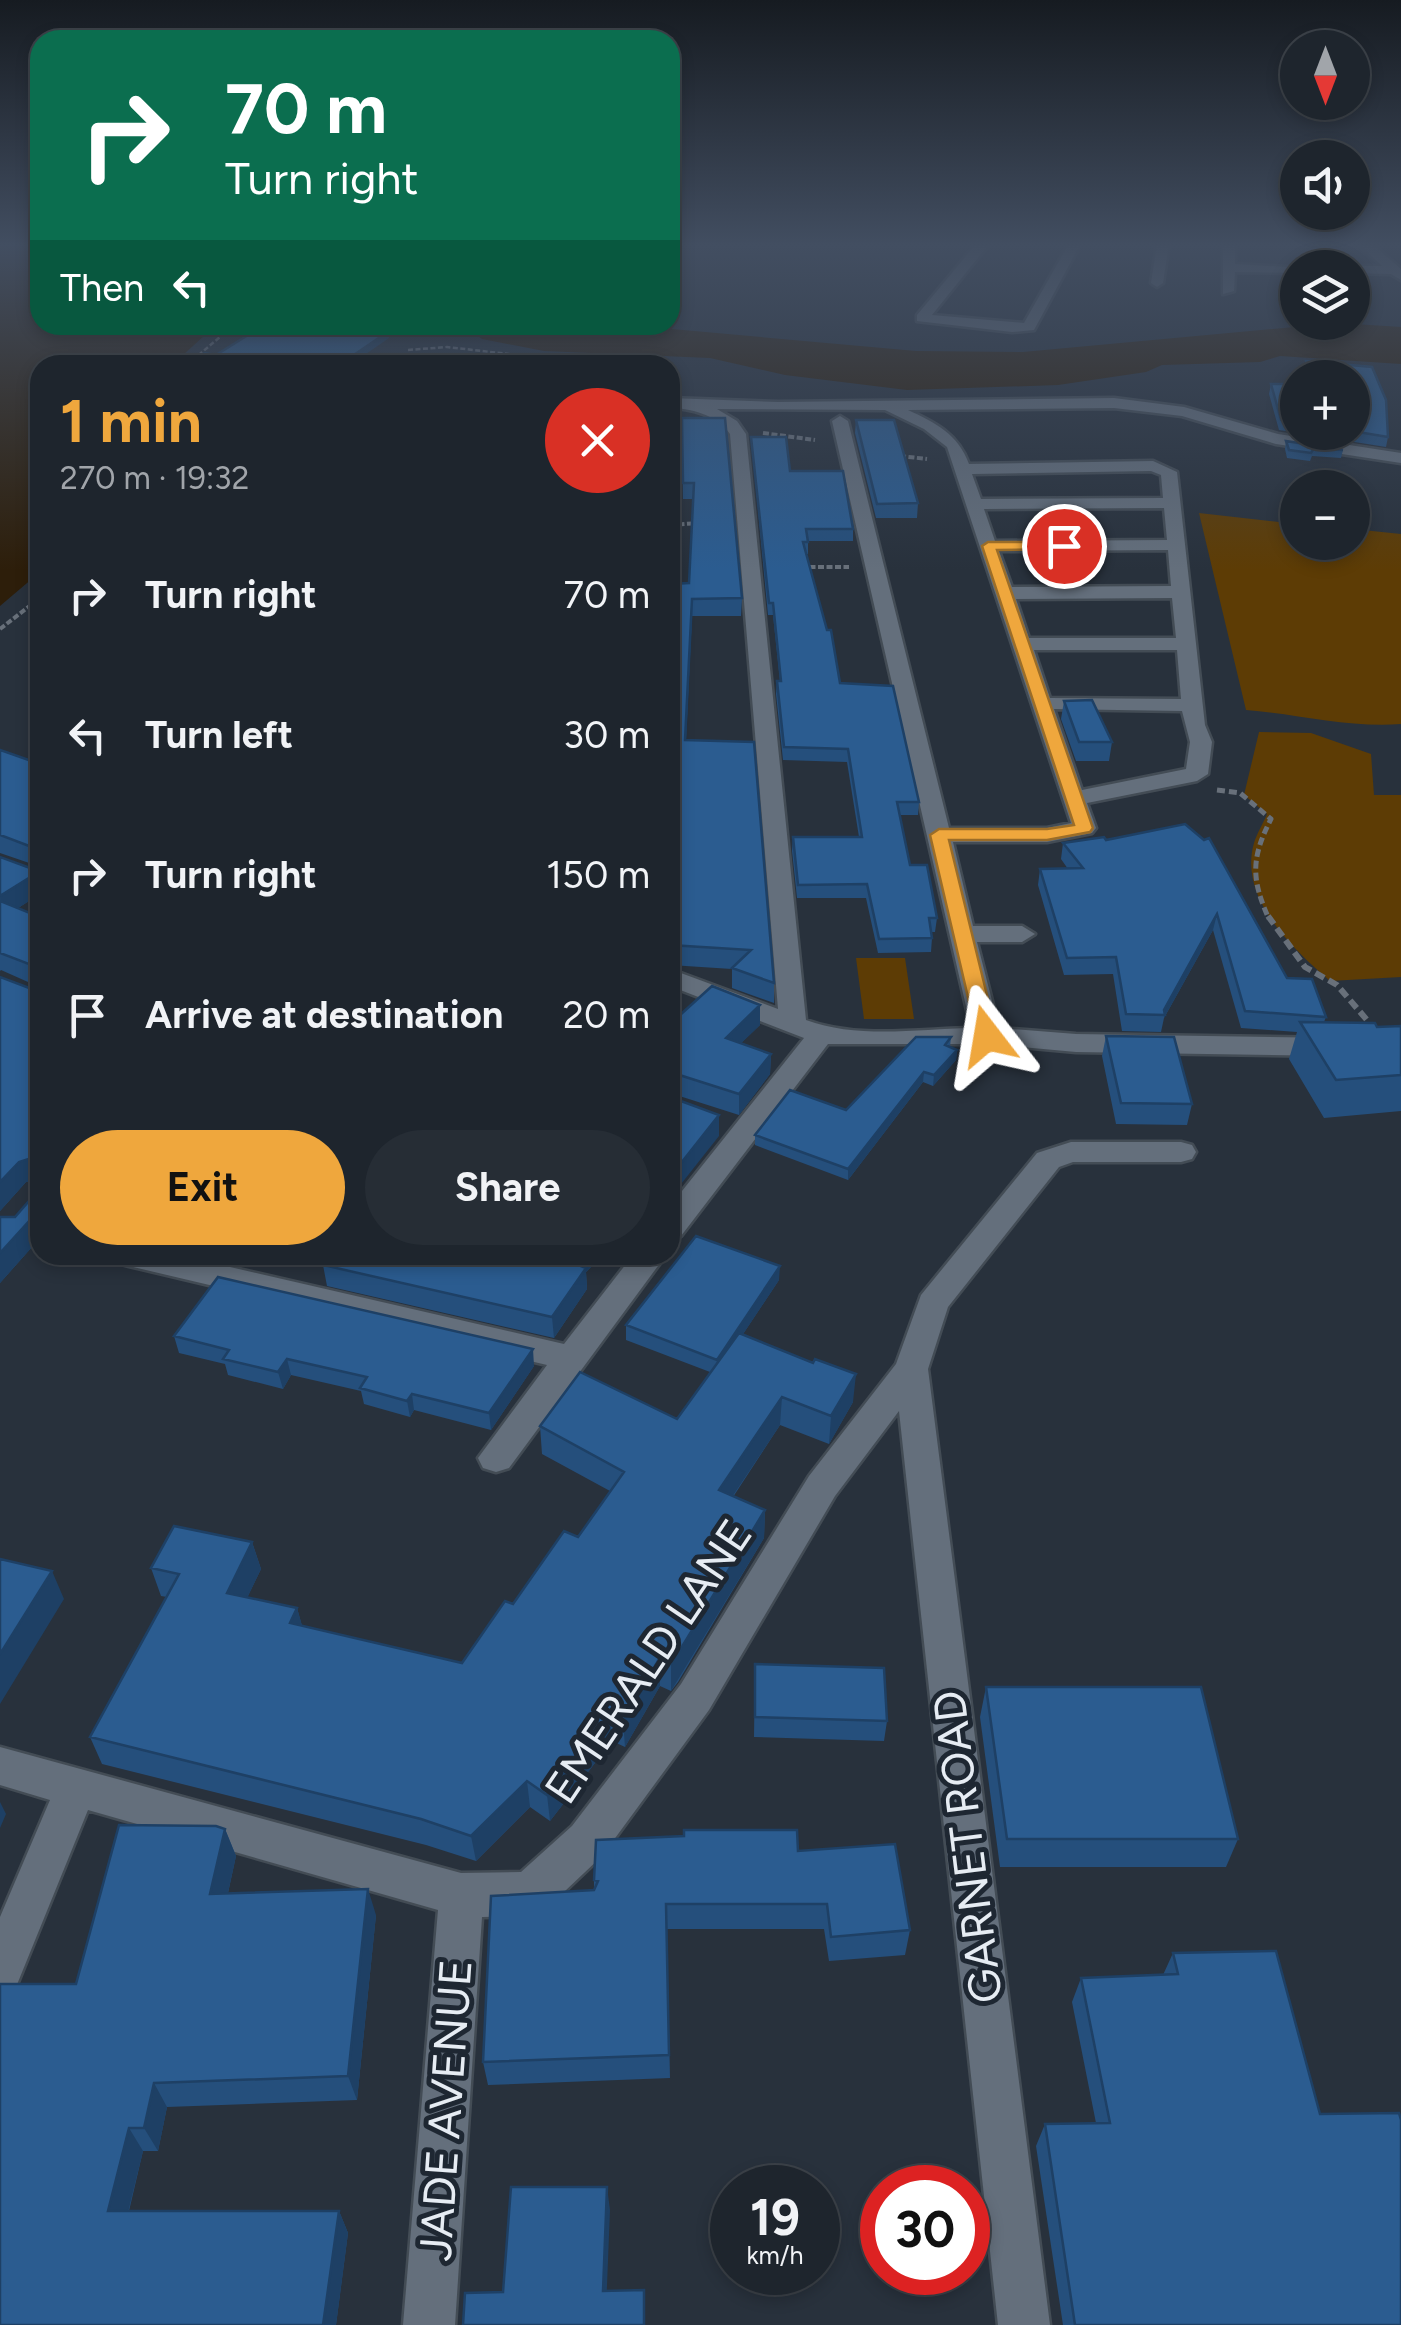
<!DOCTYPE html>
<meta charset="utf-8">
<style>
:root{--surface:#1e252d;--page:#262d35;--text:#f1f3f6;--muted:#a1a5aa;--line:#3c4249;--accent:#efa73d}
body{margin:0;font-family:Figtree,sans-serif;background:var(--page);color:var(--text);height:100vh;display:flex;flex-direction:column;font-size:38px;white-space:nowrap}
*{box-sizing:border-box;margin:0}
p{font-size:32px;color:var(--muted)}
.icon{flex:none;width:55px;height:55px;fill:none;stroke:currentColor;stroke-width:2;stroke-linecap:round;stroke-linejoin:round}
.map{position:relative;flex:1;overflow:hidden}
.details{position:absolute;left:30px;top:355px;width:650px;height:910px;display:flex;flex-direction:column;background:var(--surface);border-radius:30px;box-shadow:0 5px 15px #0003,0 0 0 2px var(--line)}
.details>*{flex:none}
.banner{position:absolute;left:30px;top:30px;width:650px;height:305px;border-radius:30px;box-shadow:0 5px 15px #0003,0 0 0 2px var(--line);background:#0b6e4f;color:#fff;overflow:hidden}
.needle{width:65px;rotate:180deg}
.controls{position:absolute;left:1280px;top:30px;display:grid;gap:20px}
.controls a{display:grid;place-items:center;width:90px;height:90px;border-radius:50%;background:var(--surface);box-shadow:0 5px 15px #0003,0 0 0 2px var(--line);font-size:50px}
.speed{position:absolute;left:710px;top:2165px;display:flex;gap:20px;font-size:50px;font-weight:700;text-align:center}
.speed>*{display:grid;place-content:center;width:130px;height:130px;border-radius:50%;background:var(--surface);box-shadow:0 5px 15px #0003,0 0 0 2px var(--line);line-height:1}
.speed small{font-size:25px;font-weight:400}
.speed .limit{border:15px solid #d22;background:#fff;color:#111}
.pin{position:absolute;display:grid;place-items:center;width:85px;height:85px;color:#fff;margin:-42px;border:5px solid #fff;border-radius:50%;box-shadow:0 2px 10px #0007}
.me{position:absolute;width:110px;margin:-55px;rotate:346deg;stroke-linejoin:round;filter:drop-shadow(0 0 8px #0008)}
.turn{display:flex;align-items:center;gap:35px;height:210px;padding:0 30px;font-size:45px}
.turn .icon{width:130px;height:130px;stroke-width:2.5}
.turn b{display:block;font-size:70px;line-height:85px}
.then{display:flex;align-items:center;height:95px;padding:0 30px;background:#0003;gap:20px;font-size:38px}
.round{display:grid;place-items:center;flex:none;width:105px;height:105px;border-radius:52px;background:var(--page)}
.headline{display:flex;align-items:center;justify-content:space-between;height:170px;padding:0 30px}
h1{font-size:60px;font-weight:700;line-height:75px;color:var(--accent)}
.cta{display:flex;gap:20px;margin-top:auto;padding:20px 30px}
.cta a{flex:1;height:115px;border-radius:60px;background:var(--accent);color:#111;font-size:40px;font-weight:700;line-height:115px;text-align:center}
.cta a+a{background:var(--page);color:var(--text)}
ul{padding:0;list-style:none}
li{display:flex;align-items:center;gap:30px;height:140px;padding:0 30px}
li div{flex:1}
li b{display:block;font-size:38px}
li em{font-style:normal}
.map>svg:first-child{display:block}
.green{fill:#5d3c05}
.water{fill:#2d1e0a}
.lines{fill:none;stroke-linecap:round;stroke-linejoin:round}
.minor-casing{stroke:#434c55;stroke-width:5}
.path-far3{stroke:#68707a;stroke-width:2.5;stroke-dasharray:5 2.5;stroke-linecap:butt}
.path-far2{stroke:#68707a;stroke-width:4;stroke-dasharray:6 2.5;stroke-linecap:butt}
.path-far1{stroke:#68707a;stroke-width:5;stroke-dasharray:8 4;stroke-linecap:butt}
.path{stroke:#68707a;stroke-width:6;stroke-dasharray:10 5;stroke-linecap:butt}
.minor{fill:#646f7c;fill-rule:evenodd}
.wall{fill:#254f7c}
.shaded-wall{fill:#1e4065}
.building{fill:#2b5c90;stroke:#1e4065;stroke-width:2.5}
.route{fill:#efa73d;stroke:#9b6d28;stroke-width:2.5}
.labels{text-anchor:middle;dominant-baseline:central;stroke-width:10;stroke-linejoin:round;paint-order:stroke}
.near-street-label{font-size:45px;fill:#e6ecf3;stroke:#1e2732}
</style>
<div class="map">
<svg width="1401" height="2325" viewBox="0 0 1401 2325">
<rect width="100%" height="100%" fill="#28313c"/>
<!-- green -->
<path class="green" d="M1199,513l98,11 1,18h54l1,-13 48,5v190c-52,4 -102,-10 -155,-14z
M1259,732l52,1 60,21 3,41h27v182l-71,4c-37,-32 -92,-83 -76,-138 3,-10 9,-19 13,-29l-23,-19z
M856,958h49l9,61h-50z"/>
<!-- water -->
<path class="water" d="M0,244h40v81h176l-44,40h-132v207l-40,34z
M1338,323l63,4v37l-121,-8 -20,6 -98,3 -16,7 -88,13 -151,5 -122,-15 -75,-17 -166,-7 -62,-12 -18,-14h163l289,26 107,1z"/>
<g class="lines">
<!-- minor casing -->
<g class="minor-casing">
<path id="minor" d="M976,244h13l-57,71 92,8 43,-76 -3,-3 16,1 -46,85 -22,2 -95,-11v-6z
M1157,244h12l-6,39 -6,4 -6,-4z
M1223,244h12v20l68,4h-5v5l-63,-1 -1,19 -11,3z
M1359,244h13l29,25v11l-10,-6 -39,-1v-5l-4,-2h34z
M670,398l108,4 336,-4 70,9 94,27 123,19v10l-125,-19 -94,-28 -68,-8 -206,2c28,13 50,24 61,54l184,-3 24,11 28,253 7,17 -4,32 -11,7 -110,22 9,25 -4,5 -45,9h-94l20,84h49l13,8 -13,8h-45l22,86 77,6 325,5v18l-325,-5 -89,-8h-159l-147,192 -11,3v-33l134,-168 -134,-52v-17l108,40 -48,-575c-13,-19 -39,-26 -60,-26zM717,409l168,1 39,19 23,18 124,376 -24,5h-98l-101,-407 -8,-5 -8,5 139,607c-52,1 -115,11 -165,-8l-60,-586 -9,-13zM1151,471l10,4 2,23 -182,1 -9,-25zM1164,508l3,32 -172,1 -11,-32zM1168,550l3,36 -159,1 -13,-36zM1172,598l4,40h-147l-13,-39zM1034,650h143l4,49 -131,-1zM1054,709l128,2 8,31 -4,27 -104,21z
M1071,1142h110l11,3 4,7 -4,7 -11,3h-108l-14,5 -111,140 -20,62 122,956h-52l-99,-914 -64,85 -126,214 -107,146 -56,53 -16,7 -48,1 -27,408h-52l35,-415 -350,-100 -72,177 -16,7v-77l50,-117 -50,-15v-38l461,126 60,-1 51,-46 109,-142 128,-208 87,-112 25,-69 116,-142z
M113,1255h65l386,89 69,-89h33l-157,213 -13,4 -13,-4 -5,-10 69,-93 -418,-99 -11,-3z"/>
</g>
<!-- path-far3 -->
<path class="path-far3" d="M408,350l39,-3 158,18
M187,365l47,-40"/>
<!-- path-far2 -->
<path class="path-far2" d="M763,433l52,7
M900,456l27,3
M670,474l19,-2
M670,510l12,11 -4,2
M670,525l29,-2
M801,567h48
M0,629l40,-31"/>
<!-- path-far1 -->
<path class="path-far1" d="M1217,790l23,3 31,26c-20,39 -20,60 -2,100"/>
<!-- path -->
<path class="path" d="M1268,916l37,51 32,18 30,35"/>
<!-- minor -->
<use href="#minor" class="minor"/>
</g>
<!-- wall -->
<path class="wall" d="M1306,361l66,6 14,33 2,37 -2,10 -107,-17 -10,-36 2,-10h27v48h54v-54h-46l-2,-8z
M682,418l60,180 -1,18h-49l-6,124 88,243v20l-42,-15v-19l-62,-4v-381l19,-1 4,-84h-10z
M856,420l62,83 -1,15h-41l-21,-85z
M751,437l102,92v12h-45v13h-2l34,129 79,119 -1,13h-18l10,50 27,53 -2,14h-4l1,6 -1,14 -53,1 -12,-55h-69l-5,-47 1,-14h66l-12,-75 -64,-2 -7,-66 1,-13h3l-7,-66h-5z
M1286,441l57,9 -2,8 -29,-2 -2,5 -23,-3 -2,-9z
M1064,701l48,41 -3,19h-33l-15,-42z
M0,750l40,14v130l-22,14 22,9v321l-40,45v-66h15l20,-23 1,-15 -10,3 -26,29v-234l32,12 5,-3 -36,-16 -1,1v-114l33,12 5,-3 -38,-13z
M1185,824l102,154 39,39 -2,5 53,5 24,-1v85l-77,7 -35,-59 8,-27 -56,-4 -28,-98 -49,88 -3,14 -39,-1 -9,-57 -49,1 -26,-90 2,-16h28l-7,-10 2,-16 43,-3z
M760,1005v20l-19,18 30,11 -1,20 -31,41 -69,-22v-81l10,3z
M1106,1036l86,68 -5,21 -71,-1 -14,-68z
M951,1037l-1,10 7,3 -1,10 -23,26 -10,-4 -75,98 -93,-35v-10l91,-25z
M323,1265l269,1 -6,6 1,17 -33,49 -227,-52z
M779,1280l-36,54 110,68 -24,42 -49,-19 -47,72 32,13 -1,28 -86,144 -7,9 -11,-5 -35,61 -13,-6 -62,80 -20,-14 -54,54 -50,-16 -324,-81 -12,-27 77,-140 -6,-1 -10,-28 101,-26 9,27 -14,29 50,10 5,18 160,37 51,-59 65,-67 32,-46 -68,-37 -2,-28 137,-7 33,-47 -84,-32v-15z
M174,1336l360,30 -43,64 -77,-20 -4,7 -46,-13 -3,-13 -70,-16 -8,14 -55,-14 -3,-11 -46,-11z
M755,1664l132,57 -3,20 -130,-4z
M986,1687l252,152 -12,28h-226l-20,-150z
M225,1829l11,27 -8,37 148,22 -19,185 -190,7 -9,44h-15l-14,60h210l9,22 -12,92h-336l76,-341z
M798,1851l112,79 -5,25 -76,6 -5,-32h-157l3,149 -182,7 -5,-23 111,-172v-10z
M1173,1953l147,161 81,211h-338l-27,-179 9,-22 51,-1 -24,-121 9,-24 82,-3z"/>
<!-- shaded-wall -->
<path class="shaded-wall" d="M389,331v7l-39,27h-11z
M692,599v17l-7,142v-18z
M40,871v23l-39,25 -1,-23z
M1217,914l-4,16 -49,88v-8z
M760,1005v20l-34,33v-20z
M957,1050l-1,10 -23,26 1,-11z
M771,1054l-1,20 -31,41v-21z
M924,1072l-1,10 -75,98v-11z
M719,1115v21l-49,62v-21z
M32,1158l7,20 -13,4 -26,29v-29l19,-20z
M40,1209v29l-40,45v-30z
M580,1255h11l1,11 -6,6 1,17 -33,49 -2,-21 21,-54z
M780,1266l-1,14 -63,95 1,-15z
M533,1349l1,17 -43,64 -2,-17z
M287,1359l4,16 -8,14 -5,-17z
M856,1374l-3,28 -24,42 2,-28z
M412,1394l2,16 -4,7 -3,-16z
M782,1397l-2,28 -62,93 1,-28z
M765,1510l-1,28 -93,153v-27z
M252,1542l9,27 -25,52 -9,-28z
M52,1571l12,28 -64,105v-50z
M297,1608l8,28 -15,-13z
M659,1659l1,27 -35,61 -2,-26z
M610,1715l2,26 -62,80 -3,-26z
M527,1781l3,26 -54,54 -5,-25z
M0,1802l6,12 -6,14z
M225,1829l11,27 -14,64 -12,-26z
M368,1889l8,26 -19,185 -9,-24z
M154,2083l13,24 -9,44 -14,-23z
M129,2128l14,23 -20,82 -15,-22z
M607,2187l3,23 -4,101 -3,-20z
M339,2211l9,22 -12,92h-13z"/>
<!-- building -->
<path class="building" d="M261,327h104l-3,4h27l-50,34h-163l29,-12 11,2z
M1306,361l66,6 14,33 2,37 -36,-6v-53h-40z
M1271,384h27v39l-17,-3z
M682,418h43l17,180 -50,1 -7,141 69,2 20,241 -42,-15 19,-18 -81,-5v-361l19,-1 5,-100h-11z
M856,420h38l24,83 -41,1z
M751,437h35l4,34h53l10,58h-47l2,13h-5l24,88h4l9,53 53,3 26,116h-22l13,63h17l10,53h-8l3,20 -53,1 -12,-55 -69,1 -5,-48h69l-14,-88 -64,-2 -7,-66h4l-8,-78h-4z
M1286,441l57,9 -29,-2 -3,5 -22,-3z
M1092,700l20,42h-33l-15,-41z
M0,750l40,14v107l-40,25v-39l33,12 5,-3 -1,-17 -37,-14z
M1185,824l19,16 5,-2 78,140 25,1 14,38 -81,-6 -28,-97 -53,96 1,5 -39,-1 -10,-57 -49,1 -27,-89 43,-1 -20,-25 41,-6 2,3z
M0,901l40,16v292l-40,44v-36h15l20,-23 1,-33 -4,-3 -13,4 -19,20v-205l32,12 5,-3v-19l-37,-14z
M712,986l48,19 -34,33 45,16 -32,40 -69,-22v-60l10,3z
M1300,1022l75,1 2,4 24,-1v49l-65,5z
M1106,1036l68,1 18,67 -71,-1z
M916,1037h35l-6,8 12,5 -23,25 -10,-3 -76,97 -93,-34 35,-45 56,20z
M670,1097l49,18 -49,62z
M696,1236l84,30 -63,94 -91,-35z
M329,1255h251l-7,8 13,5 -34,49 -229,-52z
M218,1277l315,72 -44,64 -77,-19 -5,7 -47,-13 7,-11 -80,-18 -9,13 -55,-13 6,-9 -55,-14z
M739,1333l74,30 2,-4 41,15 -25,42 -49,-19 -63,93 46,20 -88,145 -6,9 -12,-5 -36,62 -13,-6 -63,80 -20,-14 -56,55 -50,-17 -331,-82 89,-163 -28,-6 23,-42 78,16 -25,51 70,15 -7,15 172,40 43,-62 8,3 51,-73 14,6 46,-65 -84,-46 40,-54 97,47z
M0,1559l52,12 -52,83z
M755,1664l129,4 3,53 -132,-4z
M986,1687h215l37,152h-231z
M119,1825l97,1 9,3 -15,65 158,-5 -20,187 -194,7 -10,45h-15l-21,83h231l-16,114h-323v-341h76z
M684,1830h113l1,21 97,-7 15,86 -79,7 -4,-33h-161l3,151 -186,7 8,-166 103,-6 4,-9 -4,-1 2,-40 88,-4z
M1276,1951l44,163 79,-1 2,7v205h-326l-30,-201 65,-1 -29,-145 97,-4 -5,-21z
M511,2187h96l-4,104 41,-1v35h-181l2,-32 38,-1z"/>
<!-- sky -->
<linearGradient id="sky" x2="0" y2="1"><stop stop-color="#161b21"/><stop offset="0.43" stop-color="#424e61"/><stop offset="1" stop-color="#424e61" stop-opacity="0"/></linearGradient>
<rect width="1401" height="570" fill="url(#sky)"/>
<!-- route -->
<path class="route" d="M1064,542l5,1v6l-72,1 96,278 -3,4 -43,8h-98l48,196 -10,7 -10,-7 -47,-201 9,-6h108l27,-4 -92,-279 6,-4z"/>
<g class="labels">
<!-- near-street labels -->
<g class="near-street-label">
<text transform="translate(648 1661) rotate(-56)">EMERALD LANE</text>
<text transform="translate(967 1847) rotate(-97)">GARNET ROAD</text>
<text transform="translate(445 2110) rotate(-86)">JADE AVENUE</text>
</g>
</g>
</svg>
<div class="controls">
<a><svg class="needle" viewBox="-14 -14 28 28"><path d="M0-13l5 13h-10z" fill="#e53935"/><path d="M0 13l5-13h-10z" fill="#a1a5aa"/></svg></a>
<a><svg class="icon" aria-label="sound" viewBox="0 0 24 24"><path d="M4 9h4l5-4v14l-5-4H4zM17 9q2 3 0 6"/></svg></a>
<a><svg class="icon" aria-label="layers" viewBox="0 0 24 24"><path d="M12 4l9 5-9 5-9-5zM3 14l9 5 9-5"/></svg></a>
<a>+</a>
<a>−</a>
</div>
<div class="speed"><div>19<small>km/h</small></div><div class="limit">30</div></div>
<div class="pin" style="left:1064px;top:546px;background:#d93025"><svg class="icon" aria-label="arrive" viewBox="0 0 24 24"><path d="M6 21V4h12l-3 4 3 4H6"/></svg></div>
<svg class="me" style="left:987px;top:1036px" viewBox="-20 -20 40 40"><path d="M0-17L14 15 0 8-14 15z" fill="#efa73d" stroke="#fff" stroke-width="4"/></svg>
<div class="banner">
<div class="turn"><svg class="icon" aria-label="right" viewBox="0 0 24 24"><path d="M7 20v-9h11M14 6l5 5-5 5"/></svg><div><b>70 m</b>Turn right</div></div>
<div class="then">Then<svg class="icon" aria-label="left" viewBox="0 0 24 24"><path d="M17 20v-9H6M10 6l-5 5 5 5"/></svg></div>
</div>
<section class="details">
<div class="headline"><div><h1>1 min</h1><p>270 m · 19:32</p></div><a class="round" style="background:#d93025;color:#fff"><svg class="icon" aria-label="close" viewBox="0 0 24 24"><path d="M6 6l12 12M18 6L6 18"/></svg></a></div>
<ul>
<li><svg class="icon" aria-label="right" viewBox="0 0 24 24"><path d="M7 20v-9h11M14 6l5 5-5 5"/></svg><div><b>Turn right</b></div><em>70 m</em></li>
<li><svg class="icon" aria-label="left" viewBox="0 0 24 24"><path d="M17 20v-9H6M10 6l-5 5 5 5"/></svg><div><b>Turn left</b></div><em>30 m</em></li>
<li><svg class="icon" aria-label="right" viewBox="0 0 24 24"><path d="M7 20v-9h11M14 6l5 5-5 5"/></svg><div><b>Turn right</b></div><em>150 m</em></li>
<li><svg class="icon" aria-label="arrive" viewBox="0 0 24 24"><path d="M6 21V4h12l-3 4 3 4H6"/></svg><div><b>Arrive at destination</b></div><em>20 m</em></li>
</ul>
<div class="cta"><a>Exit</a><a>Share</a></div>
</section>
</div>
